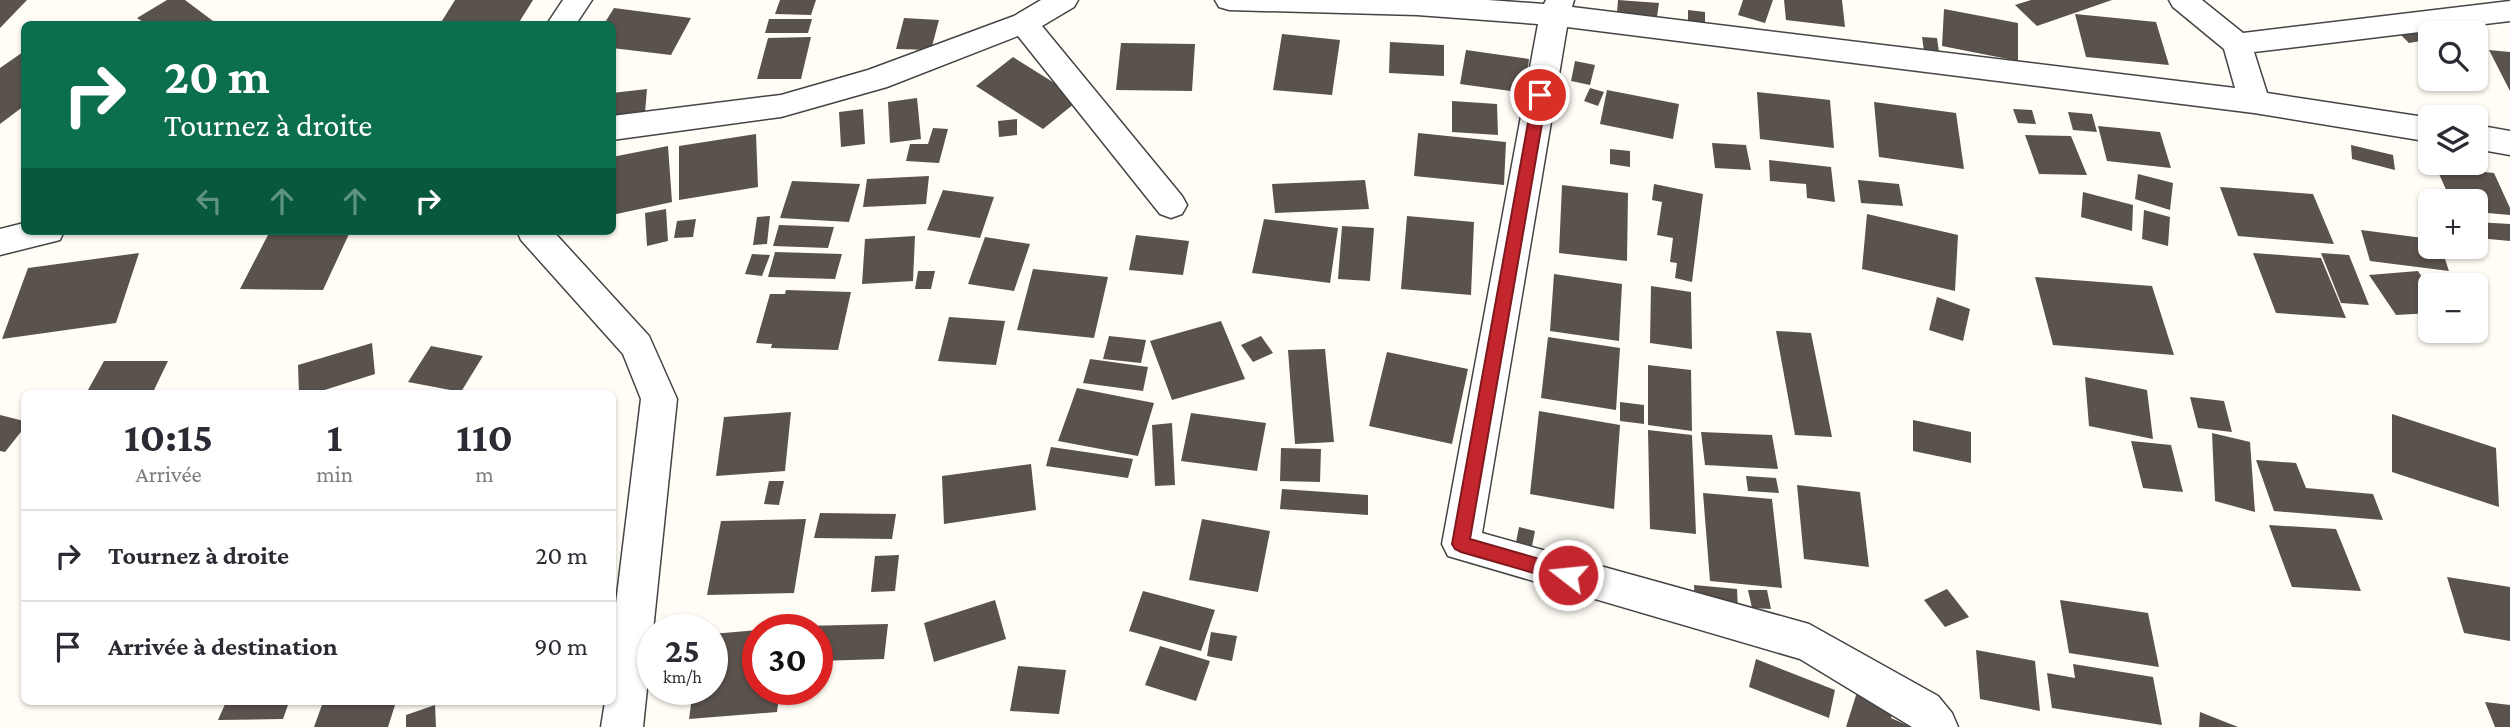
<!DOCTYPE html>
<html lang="fr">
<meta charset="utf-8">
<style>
:root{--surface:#fff;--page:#f7f7f7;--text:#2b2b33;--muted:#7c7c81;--line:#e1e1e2}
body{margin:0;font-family:"Crimson Pro",serif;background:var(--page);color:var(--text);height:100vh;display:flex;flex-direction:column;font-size:26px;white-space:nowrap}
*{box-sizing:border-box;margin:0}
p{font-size:23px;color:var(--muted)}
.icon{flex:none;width:38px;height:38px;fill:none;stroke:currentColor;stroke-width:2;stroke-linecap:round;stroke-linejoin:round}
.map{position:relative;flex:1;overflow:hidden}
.panel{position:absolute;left:21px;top:390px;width:595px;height:315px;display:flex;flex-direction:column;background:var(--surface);border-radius:10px;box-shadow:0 2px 5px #0004}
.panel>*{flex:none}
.hud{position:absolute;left:21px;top:21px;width:595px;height:214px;border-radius:10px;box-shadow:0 2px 5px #0004;background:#0b6e4f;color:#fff;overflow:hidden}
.fabs{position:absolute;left:2418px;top:21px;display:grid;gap:14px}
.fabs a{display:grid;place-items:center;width:70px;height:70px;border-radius:10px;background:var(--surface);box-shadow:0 2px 5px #0004;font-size:35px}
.speed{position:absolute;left:637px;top:614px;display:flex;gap:14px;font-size:35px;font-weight:700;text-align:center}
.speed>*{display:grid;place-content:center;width:91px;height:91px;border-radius:50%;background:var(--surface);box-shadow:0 2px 5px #0004;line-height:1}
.speed small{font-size:18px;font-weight:400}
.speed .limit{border:10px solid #d22;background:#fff;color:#111}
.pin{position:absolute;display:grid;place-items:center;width:60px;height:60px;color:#fff;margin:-30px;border:4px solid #fff;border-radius:50%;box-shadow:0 2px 7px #0007}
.me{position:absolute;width:77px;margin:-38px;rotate:286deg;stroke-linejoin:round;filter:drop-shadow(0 0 5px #0008)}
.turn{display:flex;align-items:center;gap:24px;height:147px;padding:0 28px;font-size:32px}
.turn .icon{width:91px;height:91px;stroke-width:2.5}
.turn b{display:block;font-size:49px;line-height:60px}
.lanes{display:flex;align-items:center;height:66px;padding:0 28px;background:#0003;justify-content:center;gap:35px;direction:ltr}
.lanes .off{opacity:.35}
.eta{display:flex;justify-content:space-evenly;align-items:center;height:119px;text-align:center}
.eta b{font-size:42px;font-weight:700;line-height:49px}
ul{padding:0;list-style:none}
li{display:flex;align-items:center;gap:21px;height:91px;padding:0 28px;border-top:2px solid var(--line)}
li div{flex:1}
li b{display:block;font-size:26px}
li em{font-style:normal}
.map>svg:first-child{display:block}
.building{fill:#5a524d}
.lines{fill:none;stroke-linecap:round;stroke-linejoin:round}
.street-casing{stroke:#444;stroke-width:3}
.street{fill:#fff;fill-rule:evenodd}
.route{fill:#c4262e;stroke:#7f191e;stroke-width:2}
</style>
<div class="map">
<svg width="2510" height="727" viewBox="0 0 2510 727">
<rect width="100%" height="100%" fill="#fffdf5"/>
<!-- building -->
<path class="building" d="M0,0h27l-27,28z
M167,0h18l28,21 -7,3h-60l-9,-6z
M455,0h78l-15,24h-78z
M780,0h36l-5,15 -36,-1z
M1618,0l41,3 -2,14 -40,-5z
M1743,0h30l-8,23 -27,-8z
M1784,0h58l3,27 -59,-7z
M2031,0h81l-75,26 -22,-21z
M614,8l77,10 -20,37 -59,-7v-24h-8z
M1944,9l74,14v38l-76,-15z
M1688,10l17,2v12l-17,-2z
M2075,14l81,8 13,43 -83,-8z
M904,18l35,2 -8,30 -35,-1z
M769,19h43l-4,14h-43z
M2414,28l12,12 -17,3 -12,-12z
M1282,34l58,6 -8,55 -59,-5z
M811,37l-10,42h-44l11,-41z
M1922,37l15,1 2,14 -15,-1z
M1390,42l54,3v31l-55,-3z
M1121,43l74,1 -3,47 -76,-1z
M1466,50l63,9 -4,34 -65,-9z
M2489,50l21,2v39z
M23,52l1,54 -24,18v-56z
M1013,57l67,42 -37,30 -67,-43z
M1575,61l20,4 -5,20 -19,-4z
M1590,88l14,4 -6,14 -14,-5z
M647,89l-2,24 -33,4v-24z
M1607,90l72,14 -6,35 -73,-15z
M1757,92l73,8 4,48 -74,-9z
M917,98l4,41 -31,4 -2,-41z
M1452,101l45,3 1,31 -46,-3z
M1874,102l82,11 8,56 -85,-12z
M863,109l2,35 -24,3 -2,-35z
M2013,109l19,1 4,14 -18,-1z
M2068,112l24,2 5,18 -24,-2z
M1017,119v16l-18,2 -1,-16z
M2098,126l62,6 11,36 -64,-7z
M933,128l15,1 -9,34 -33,-2 4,-17h18z
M1418,133l88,9 -2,43 -90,-9z
M756,134l2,53 -79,13v-54z
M2025,135l46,1 16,39 -48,-1z
M1712,143l34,2 5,25 -36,-2z
M2351,145l42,10 2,15 -43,-11z
M668,146l4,56 -60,13v-58z
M1610,149l20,2v16l-20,-3z
M1769,160l62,7 4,35 -28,-4 -1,-14 -36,-3z
M2436,167l58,6 16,35v7l-34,-3v-11h-25z
M2138,174l35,9 -3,27 -35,-11z
M929,176l-3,28 -63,3 4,-28z
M1365,180l4,29 -94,4 -3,-29z
M1858,180l41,4 4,22 -42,-3z
M792,181l68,3 -11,38 -69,-4z
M1654,184l49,10 -11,88 -17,-4 2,-15 -7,-1 3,-24 -16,-3 5,-33 -10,-2z
M1562,185l66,8 -1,68 -68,-8z
M2220,187l93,7 21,50 -96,-8z
M943,190l51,7 -14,41 -53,-8z
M2083,192l50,13 -1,26 -51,-14z
M666,209l2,32 -21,5 -2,-33z
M2144,210l26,7 -2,29 -26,-7z
M1867,214l91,21 -3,56 -93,-22z
M770,216l-3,28 -14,1 4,-28z
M1407,216l67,6 -3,73 -70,-6z
M696,219l-3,18 -19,1 3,-17z
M1264,219l74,9 -8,55 -78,-10z
M2476,222l34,2v17l-32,-3z
M779,225l55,2 -6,21 -55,-2z
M1342,226l32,2 -4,53 -32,-2z
M2361,230l70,9v8h10l8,24 -79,-10z
M269,233l80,1 -26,56 -83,-1z
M1136,235l53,6 -6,34 -54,-5z
M915,236l-2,45 -51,3 3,-45z
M985,237l45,7 -16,47 -46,-7z
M775,252l67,2 -7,25 -67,-2z
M139,253l-23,70 -114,16 26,-71z
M2253,253l68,5 25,60 -70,-5z
M2321,253l28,2 20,50 -28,-2z
M752,254l18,1 -8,21 -17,-2z
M1033,269l75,8 -14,61 -77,-8z
M918,271h17l-4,18h-16z
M2418,271l13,20v22l-35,2 -27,-40z
M1554,274l68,10 -3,57 -69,-10z
M2035,277l117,9 22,69 -121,-10z
M1651,286l40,6 1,57 -42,-6z
M786,290l65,2 -13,58 -67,-2 1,-4 -16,-1 14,-49h15z
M1937,297l33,12 -7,32 -34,-11z
M949,317l56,4 -9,44 -58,-4z
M1221,321l24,58 -73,21 -22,-59z
M1776,331l35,2 21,104 -37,-2z
M1109,336l37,4 -5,23 -38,-4z
M1261,336l12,17 -20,9 -12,-17z
M1548,337l72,11 -4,62 -75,-12z
M372,343l3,31 -63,20h-13l-1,-29z
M431,346l52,10 -22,36 -53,-10z
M1325,349l9,93 -39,2 -7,-94z
M1387,352l81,17 -16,75 -83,-18z
M1090,359l58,8 -5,24 -60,-8z
M104,361h64l-14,29h-66z
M1648,365l43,5 1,61 -44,-6z
M2085,377l62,13 6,49 -64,-13z
M1077,388l77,15 -16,53 -80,-15z
M2190,397l34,4 8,31 -34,-4z
M1620,402l24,3v19l-24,-3z
M1539,411l81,14 -6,84 -84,-15z
M791,412l-6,59 -69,5 8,-59z
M1191,413l75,10 -9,48 -76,-10z
M2392,414l104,34 3,59 -107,-35z
M0,415l24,6v7l-19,24 -5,-1z
M1913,420l58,12v31l-58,-12z
M1172,423l3,62 -20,1 -3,-61z
M1648,430l44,5 4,99 -46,-5z
M1701,432l71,3 6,34 -73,-4z
M2212,433l38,9 5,70 -40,-11z
M2131,441l40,4 12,47 -40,-4z
M1051,447l82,12 -5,19 -82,-12z
M1281,448l40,1 -1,33 -40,-1z
M2256,460l40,3 10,25 67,6 10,26 -109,-9z
M1031,464l5,46 -92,14 -2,-48z
M1746,476l30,2 3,15 -31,-2z
M769,481h15l-5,24 -15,-1z
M1797,485l63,7 9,75 -65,-8z
M1282,489l86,6v20l-88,-6z
M1703,493l69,6 10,89 -72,-7z
M820,513l76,1 -4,25 -78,-1z
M806,519l-12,74 -87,2 14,-74z
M1202,519l68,12 -12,61 -69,-12z
M2269,525l67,4 25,62 -69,-4z
M1519,527l16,4 -3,15 -16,-4z
M899,555l-4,36 -24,1 4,-36z
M2447,577l63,10v54l-46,-8z
M1694,585l43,4 1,21 -43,-5z
M1947,589l22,28 -24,10 -21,-27z
M1748,590h19l4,19 -19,-1z
M1143,591l72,19 -14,41 -72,-20z
M995,600l11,39 -72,23 -10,-39z
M2060,600l88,13 11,54 -90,-14z
M888,624l-4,35 -67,2v-31h-14v-4z
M758,630v60h22l-3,22 -88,7 4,-29h19v-56z
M1211,632l26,4 -5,25 -25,-5z
M1160,646l50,15 -14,40 -51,-16z
M1976,650l59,11 5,50 -60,-12z
M1756,659l79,31 -6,28 -80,-31z
M2073,664l80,13 9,48 -110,-17 -5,-35 28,5z
M1018,666l48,4 -7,44 -49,-3z
M1858,689l37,17 -4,12 20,9h-65z
M226,702h63l-6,17 -65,1z
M323,702h73l-8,25h-74z
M2485,702l25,3v22h-15z
M435,705l1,22h-30v-12z
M2200,712l38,15h-39z"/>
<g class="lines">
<!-- street casing -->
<g class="street-casing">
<path id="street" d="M563,0h29l-16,24h-29z
M1041,0h37l-4,7 -32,19 140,170 5,9 -5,9 -11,4 -11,-4 -142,-178 -131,51 -106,30 -169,23v-24l169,-21 87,-25 146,-54z
M1215,0h273l56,4 2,-4h28l-2,7 663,81 -11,-39 -51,-42 -4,-7h33l41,33 267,-32v20l-256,31 13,41 164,25v24l-177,-29 -687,-86 -85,506 327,91 129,72 14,17 6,14h-46l-112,-68 -352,-103 -6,-12 96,-520 -121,-9 -188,-5 -10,-3z
M2476,125l34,6v24l-34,-6z
M24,223v8h40l-4,9 -60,15v-26z
M517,231h36l96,105 28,63 -34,328h-42l4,-25h7v-66l29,-237 -18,-45 -102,-114z"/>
</g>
<!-- street -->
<use href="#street" class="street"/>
</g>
<!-- route -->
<path class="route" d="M1540,90l7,5 -77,444 104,30 3,6 -3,5 -6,3 -107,-31 -6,-3 -3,-5 81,-449z"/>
</svg>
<div class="fabs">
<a><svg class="icon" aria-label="search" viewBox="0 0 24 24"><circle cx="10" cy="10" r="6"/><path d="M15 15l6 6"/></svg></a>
<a><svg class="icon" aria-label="layers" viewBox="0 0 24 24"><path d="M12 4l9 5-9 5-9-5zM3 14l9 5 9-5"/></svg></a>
<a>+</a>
<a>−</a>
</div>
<div class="speed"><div>25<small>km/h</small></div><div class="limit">30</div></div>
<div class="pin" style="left:1540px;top:95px;background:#d93025"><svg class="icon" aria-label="arrive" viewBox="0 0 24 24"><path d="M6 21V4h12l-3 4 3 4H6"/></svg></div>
<svg class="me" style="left:1568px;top:575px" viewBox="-20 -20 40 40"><circle r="17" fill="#c4262e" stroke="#fff" stroke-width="3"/><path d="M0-11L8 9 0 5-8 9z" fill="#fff"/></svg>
<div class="hud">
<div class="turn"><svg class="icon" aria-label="right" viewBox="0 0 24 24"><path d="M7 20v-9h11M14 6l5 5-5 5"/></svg><div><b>20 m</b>Tournez à droite</div></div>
<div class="lanes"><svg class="icon off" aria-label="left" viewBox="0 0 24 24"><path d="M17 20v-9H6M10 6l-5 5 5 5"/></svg><svg class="icon off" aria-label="ahead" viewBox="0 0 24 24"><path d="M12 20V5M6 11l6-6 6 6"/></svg><svg class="icon off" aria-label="ahead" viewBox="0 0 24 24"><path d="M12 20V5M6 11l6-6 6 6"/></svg><svg class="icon" aria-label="right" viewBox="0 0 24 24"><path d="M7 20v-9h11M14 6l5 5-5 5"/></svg></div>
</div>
<section class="panel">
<div class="eta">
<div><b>10:15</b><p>Arrivée</p></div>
<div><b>1</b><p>min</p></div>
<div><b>110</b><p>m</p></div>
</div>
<ul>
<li><svg class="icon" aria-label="right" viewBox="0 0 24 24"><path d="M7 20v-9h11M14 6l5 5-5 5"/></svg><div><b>Tournez à droite</b></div><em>20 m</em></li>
<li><svg class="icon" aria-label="arrive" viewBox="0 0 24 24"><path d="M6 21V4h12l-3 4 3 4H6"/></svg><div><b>Arrivée à destination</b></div><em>90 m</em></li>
</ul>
</section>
</div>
